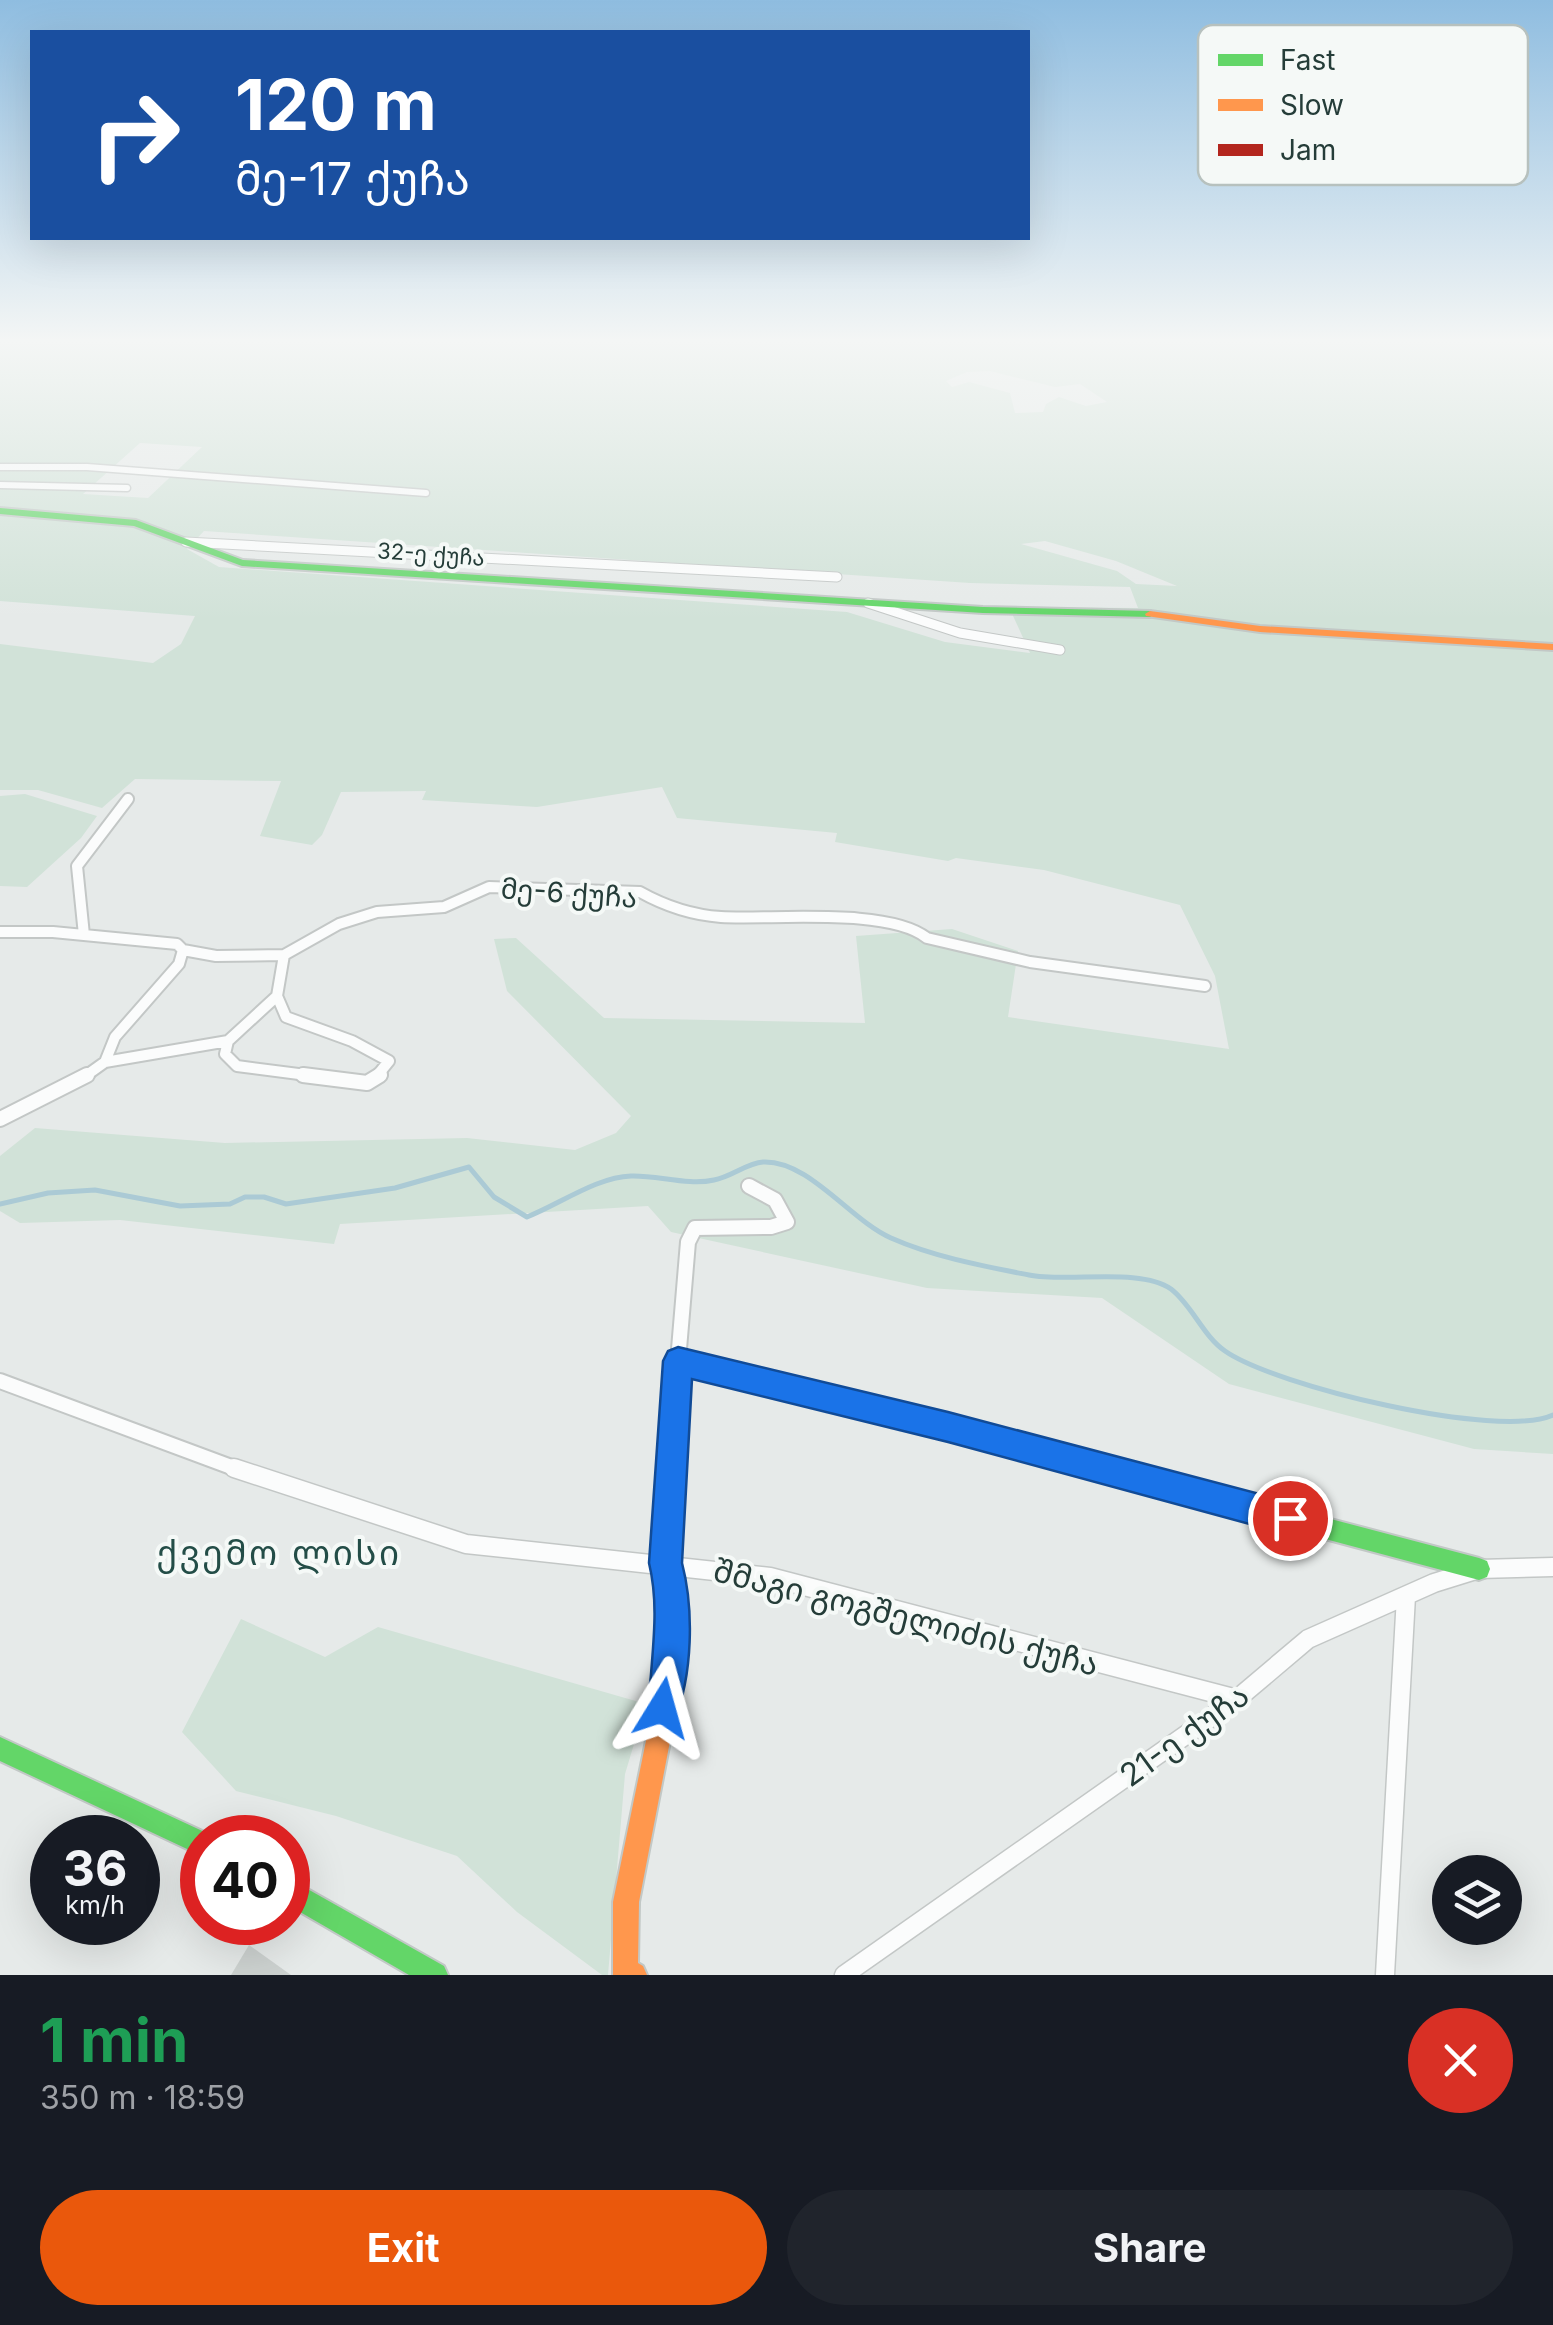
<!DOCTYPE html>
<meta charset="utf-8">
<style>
:root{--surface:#171b24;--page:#20242c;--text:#f1f3f6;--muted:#9ea1a6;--accent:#ea580c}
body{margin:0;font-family:Inter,"Noto Sans Georgian",sans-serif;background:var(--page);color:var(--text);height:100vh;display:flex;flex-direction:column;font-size:38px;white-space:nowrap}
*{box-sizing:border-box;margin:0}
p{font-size:32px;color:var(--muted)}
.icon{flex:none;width:55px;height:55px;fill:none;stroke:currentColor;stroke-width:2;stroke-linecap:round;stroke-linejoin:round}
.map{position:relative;height:1975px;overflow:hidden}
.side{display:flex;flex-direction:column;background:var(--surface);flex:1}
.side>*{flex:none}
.hud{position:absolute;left:30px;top:30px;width:1000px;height:210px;border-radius:0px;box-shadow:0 10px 40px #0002;background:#1a4fa0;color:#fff;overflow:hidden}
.fabs{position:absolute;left:1432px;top:1855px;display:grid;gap:20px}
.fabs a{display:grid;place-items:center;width:90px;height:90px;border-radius:50%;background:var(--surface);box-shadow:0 10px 40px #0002;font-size:50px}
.speed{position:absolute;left:30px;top:1815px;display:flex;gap:20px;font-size:50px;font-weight:700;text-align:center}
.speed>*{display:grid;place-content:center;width:130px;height:130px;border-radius:50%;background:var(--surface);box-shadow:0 10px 40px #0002;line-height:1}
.speed small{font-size:25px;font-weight:400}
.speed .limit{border:15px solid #d22;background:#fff;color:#111}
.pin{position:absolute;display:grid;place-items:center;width:85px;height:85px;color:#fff;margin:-42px;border:5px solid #fff;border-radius:50%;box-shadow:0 2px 10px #0007}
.me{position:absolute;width:110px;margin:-55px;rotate:8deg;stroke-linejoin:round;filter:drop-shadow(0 0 8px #0008)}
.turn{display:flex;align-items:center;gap:35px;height:210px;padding:0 40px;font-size:45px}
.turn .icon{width:130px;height:130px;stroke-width:2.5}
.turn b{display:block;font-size:70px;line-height:85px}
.round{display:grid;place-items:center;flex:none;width:105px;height:105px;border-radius:52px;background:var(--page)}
.overview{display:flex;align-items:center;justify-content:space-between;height:170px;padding:0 40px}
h1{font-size:60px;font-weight:700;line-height:75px;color:#1e9e55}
.cta{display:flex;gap:20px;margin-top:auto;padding:20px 40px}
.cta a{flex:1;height:115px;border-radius:60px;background:var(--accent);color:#fff;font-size:40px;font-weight:700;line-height:115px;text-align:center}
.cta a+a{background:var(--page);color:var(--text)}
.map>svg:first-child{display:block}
.green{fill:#d1e2d8;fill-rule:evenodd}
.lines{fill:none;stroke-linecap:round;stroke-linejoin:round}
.stream{stroke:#abcad5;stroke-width:5}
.building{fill:#cdd2d0}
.street-far4-casing{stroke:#c3c7c6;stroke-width:9}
.street-far3-casing{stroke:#c3c7c6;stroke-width:11}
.street-far2-casing{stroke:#c3c7c6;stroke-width:14}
.street-far1-casing{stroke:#c3c7c6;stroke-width:18}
.street-casing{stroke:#c3c7c6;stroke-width:21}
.fast-casing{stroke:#c2c8c6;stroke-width:4}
.slow-casing{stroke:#c2c8c6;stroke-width:4}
.jam-casing{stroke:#c2c8c6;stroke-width:4}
.street-far4{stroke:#fbfcfc;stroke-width:6}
.street-far3{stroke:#fbfcfc;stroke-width:9}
.street-far2{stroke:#fbfcfc;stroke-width:10}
.street-far1{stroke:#fbfcfc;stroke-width:14}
.street{stroke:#fbfcfc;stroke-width:18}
.fast{fill:#63d668;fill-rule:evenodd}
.slow{fill:#ff974d;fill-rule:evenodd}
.jam{fill:#b3261e;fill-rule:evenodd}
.route{fill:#1a73e8;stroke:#114b97;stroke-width:2.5}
.labels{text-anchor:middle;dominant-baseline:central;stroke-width:8;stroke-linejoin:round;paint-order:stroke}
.far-street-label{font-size:22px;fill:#253d39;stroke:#f5f9f7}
.street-label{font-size:28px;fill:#253d39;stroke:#f5f9f7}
.near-street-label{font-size:32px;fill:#253d39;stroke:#f5f9f7}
.near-neighbourhood-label{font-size:35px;letter-spacing:2.5px;fill:#234d47;stroke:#f5f9f7}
.key{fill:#f5f9f7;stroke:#b7c1be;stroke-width:2.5}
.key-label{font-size:28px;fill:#253d39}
</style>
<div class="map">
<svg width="1553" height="1975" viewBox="0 0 1553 1975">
<rect width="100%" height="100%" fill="#e6eae9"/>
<!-- green -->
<path class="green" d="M0,344h1553v1110l-79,-5 -245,-65 -127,-86 -175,-10 -256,-56 -23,-26 -308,18 -6,20 -214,-24 -100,3 -20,-12v-55l35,-28 190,15 242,-5 108,12 41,-17 15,-17 -124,-125 -13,-52 22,-1 88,80 261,5 -9,-87 96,-7 66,22 -10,66 221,32 -14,-73 -35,-71 -136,-35 -88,-12 -8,3 -113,-19 2,-9 -160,-15 -15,-31 -125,20 -115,-7 4,-9 -85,1 -19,43 -10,10 -52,-9 21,-55 -146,-2 -33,29 -64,-18h-38v-146l153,19 28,-19 14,-28 -195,-15zM990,371l65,16 25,-3 27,18 -21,4 -27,-9 -13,7 -3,8 -28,1 -5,-20 -41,-11 -17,5 -6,-6 21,-9zM140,443l62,4 -54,51 -65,-4zM204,531l766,52 160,4 8,21 -129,-1 21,46 -85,-11 -98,-30 -628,-45 -32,-18zM1045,541l71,20 61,25 -41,-2 -19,-13 -96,-27z
M25,794l72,22 -16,22 -54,49 -27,-1v-90z
M241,1619l84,38 53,-30 268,77 -21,70 -17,201h-6l-85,-63 -60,-56 -121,-40 -100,-25 -54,-59z"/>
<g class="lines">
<!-- stream -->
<path class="stream" d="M0,1204l48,-11 47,-3 85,16 50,-2 15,-7h19l22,7 109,-16 74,-21 25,30 33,20c33,-13 70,-40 104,-41 26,-1 57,10 83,4 17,-3 33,-17 49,-18 46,-2 87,58 128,76 43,19 92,28 138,37 38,8 111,-8 142,14 21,16 32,47 54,62 50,35 274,89 328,64"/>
</g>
<!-- building -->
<path class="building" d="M249,1945l42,30h-60z"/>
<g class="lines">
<!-- street-far4 casing -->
<g class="street-far4-casing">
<path id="street-far4" d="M0,467h87l339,26
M0,485l127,3"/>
</g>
<!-- street-far3 casing -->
<g class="street-far3-casing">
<path id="street-far3" d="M186,542l651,35
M868,603l92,30 100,17"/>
</g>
<!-- street-far2 casing -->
<g class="street-far2-casing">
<path id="street-far2" d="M0,932h53l124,12 6,6 33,6 68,-1 55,-31 38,-12 67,-5 45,-20 151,5c25,14 52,23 81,25 51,3 167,-10 206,21l103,24 175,24
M84,935l-7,-69 51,-67
M277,996l9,21 66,24 37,20 -13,16
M228,1041l-3,13 12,12 85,11
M105,1062l10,-25 64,-73 4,-14
M84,1077l21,-15 123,-21 49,-45 7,-41"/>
</g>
<!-- street-far1 casing -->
<g class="street-far1-casing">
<path id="street-far1" d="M303,1075l64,8 13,-8
M0,1119l87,-44
M678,1361l10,-119 7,-14 76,-1 16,-5 -12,-22 -26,-14
M0,1381l242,90"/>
</g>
<!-- street casing -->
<g class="street-casing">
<path id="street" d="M234,1468l232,76 304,33 467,122
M844,1975l393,-276 71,-60 126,-56 45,-14 74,-2
M1385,1975l21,-379"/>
</g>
<!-- fast casing -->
<g class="fast-casing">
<path id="fast" d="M0,508l136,12 107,40 740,47 167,4 5,3 -5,3 -167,-4 -741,-47 -108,-40 -134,-12z
M863,1396l616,162 8,3 3,8 -3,8 -8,3 -616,-164 -7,-3 -3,-7 3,-7z
M0,1737l211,98 1,3h-10v18l-202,-95z
M288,1878l156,88 4,9h-39l-121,-70z"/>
</g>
<!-- slow casing -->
<g class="slow-casing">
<path id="slow" d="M1150,611l110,15 293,18v6l-293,-18 -114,-16 -1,-2z
M672,1451l7,3 3,7 -6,102 6,37v41l-10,90 -33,171 -1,61 5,3 4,9h-34v-73l35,-171 12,-90v-41l-6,-37 8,-102 3,-7z"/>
</g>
<!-- jam casing -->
<g class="jam-casing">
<path id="jam" d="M678,1352l185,44 7,3 3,7 -3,7 -7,3 -176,-43 -5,88 -3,7 -7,3 -7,-3 -3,-7 6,-100 3,-7z"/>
</g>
<!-- street-far4 -->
<use href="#street-far4" class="street-far4"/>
<!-- street-far3 -->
<use href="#street-far3" class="street-far3"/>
<!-- street-far2 -->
<use href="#street-far2" class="street-far2"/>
<!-- street-far1 -->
<use href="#street-far1" class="street-far1"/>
<!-- street -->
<use href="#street" class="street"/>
<!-- fast -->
<use href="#fast" class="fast"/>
<!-- slow -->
<use href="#slow" class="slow"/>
<!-- jam -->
<use href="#jam" class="jam"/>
</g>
<!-- sky -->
<linearGradient id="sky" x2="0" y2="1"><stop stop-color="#8fbde0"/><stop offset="0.55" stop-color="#f4f6f5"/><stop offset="1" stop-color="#f4f6f5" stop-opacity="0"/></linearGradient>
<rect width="1553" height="620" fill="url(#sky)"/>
<!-- route -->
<path class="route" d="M678,1347l270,65 342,90 11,5 5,11 -5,12 -11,5 -342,-93 -256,-63 -10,184c12,46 11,112 -8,158l-12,5 -12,-5c-7,-17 0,-29 1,-47 3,-38 7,-74 -2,-111l14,-202 5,-10z"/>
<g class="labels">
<!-- far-street labels -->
<g class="far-street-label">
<text transform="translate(431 554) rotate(4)">32-ე ქუჩა</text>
</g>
<!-- street labels -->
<g class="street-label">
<text transform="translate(569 893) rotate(4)">მე-6 ქუჩა</text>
</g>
<!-- near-street labels -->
<g class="near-street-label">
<text transform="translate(906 1617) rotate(14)">შმაგი გოგშელიძის ქუჩა</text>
<text transform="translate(1184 1735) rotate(-36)">21-ე ქუჩა</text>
</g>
<!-- near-neighbourhood labels -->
<g class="near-neighbourhood-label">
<text x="279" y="1552">ქვემო ლისი</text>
</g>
</g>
<!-- legend -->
<rect x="1198" y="25" width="330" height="160" rx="15" class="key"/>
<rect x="1218" y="54" width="45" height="12" fill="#63d668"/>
<rect x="1218" y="99" width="45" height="12" fill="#ff974d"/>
<rect x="1218" y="144" width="45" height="12" fill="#b3261e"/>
<g class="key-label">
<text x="1280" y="70">Fast</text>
<text x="1280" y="115">Slow</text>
<text x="1280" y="160">Jam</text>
</g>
</svg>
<div class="fabs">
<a><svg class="icon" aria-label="layers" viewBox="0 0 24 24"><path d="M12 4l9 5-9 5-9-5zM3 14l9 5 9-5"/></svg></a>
</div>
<div class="speed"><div>36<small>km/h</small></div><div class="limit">40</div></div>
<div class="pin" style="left:1290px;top:1518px;background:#d93025"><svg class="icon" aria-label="arrive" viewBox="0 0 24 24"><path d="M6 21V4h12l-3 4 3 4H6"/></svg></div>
<svg class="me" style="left:662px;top:1708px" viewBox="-20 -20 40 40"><path d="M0-17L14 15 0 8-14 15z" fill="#1a73e8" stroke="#fff" stroke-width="4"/></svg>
<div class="hud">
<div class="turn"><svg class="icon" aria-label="right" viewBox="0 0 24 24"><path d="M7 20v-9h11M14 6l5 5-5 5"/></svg><div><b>120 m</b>მე-17 ქუჩა</div></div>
</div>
</div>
<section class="side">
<div class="overview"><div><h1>1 min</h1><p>350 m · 18:59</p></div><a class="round" style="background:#d93025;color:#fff"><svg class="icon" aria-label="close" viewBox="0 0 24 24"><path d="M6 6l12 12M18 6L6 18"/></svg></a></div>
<div class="cta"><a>Exit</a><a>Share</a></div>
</section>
